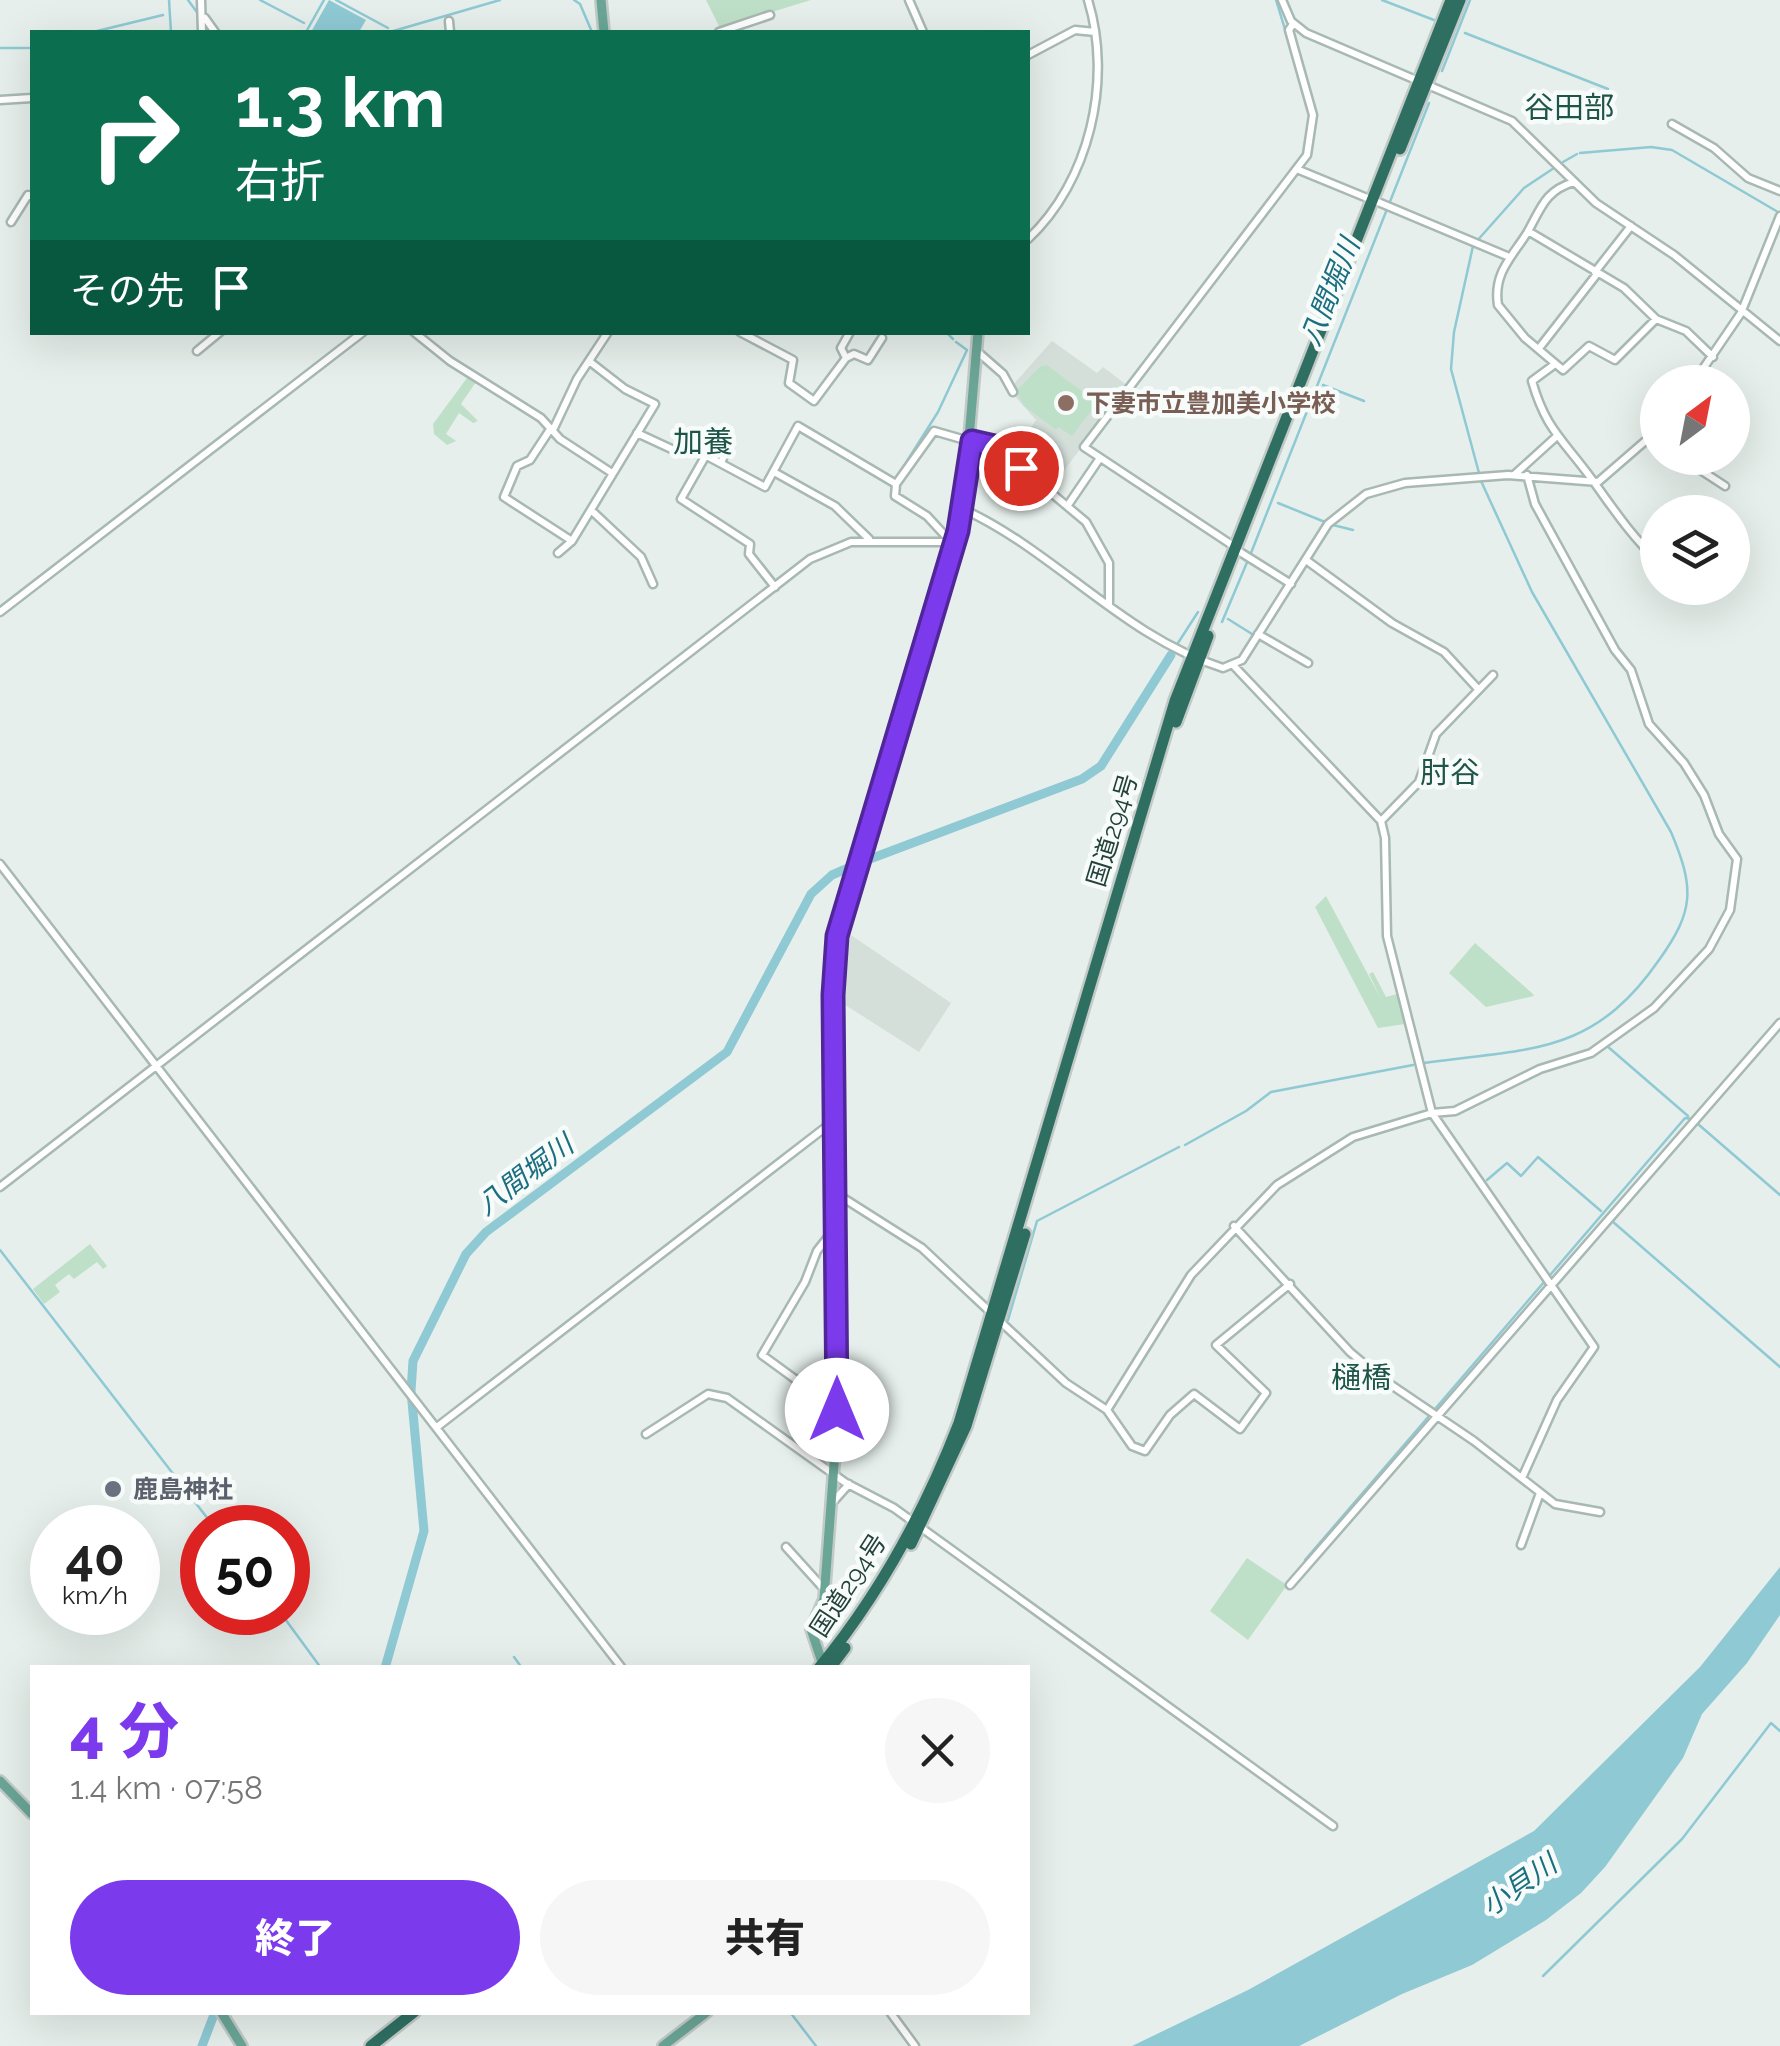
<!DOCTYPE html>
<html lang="ja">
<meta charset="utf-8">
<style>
:root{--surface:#fff;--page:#f6f6f6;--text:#222;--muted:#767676;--accent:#7c3aed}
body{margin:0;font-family:Raleway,"Noto Sans JP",sans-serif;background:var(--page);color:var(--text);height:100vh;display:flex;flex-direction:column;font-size:38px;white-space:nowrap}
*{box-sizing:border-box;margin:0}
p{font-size:32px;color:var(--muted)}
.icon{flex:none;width:55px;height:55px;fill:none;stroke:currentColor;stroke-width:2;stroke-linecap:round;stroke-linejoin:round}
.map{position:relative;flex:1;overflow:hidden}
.drawer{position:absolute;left:30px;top:1665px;width:1000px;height:350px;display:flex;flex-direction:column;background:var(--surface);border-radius:0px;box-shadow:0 10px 40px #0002}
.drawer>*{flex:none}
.hud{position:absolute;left:30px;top:30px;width:1000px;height:305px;border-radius:0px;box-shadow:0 10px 40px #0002;background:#0b6e4f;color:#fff;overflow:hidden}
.needle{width:65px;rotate:32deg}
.tools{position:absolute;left:1640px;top:365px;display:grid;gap:20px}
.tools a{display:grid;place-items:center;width:110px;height:110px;border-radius:50%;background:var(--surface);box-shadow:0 10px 40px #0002;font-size:50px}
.speed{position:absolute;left:30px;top:1505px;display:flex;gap:20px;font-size:50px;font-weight:700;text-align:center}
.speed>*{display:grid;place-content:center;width:130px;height:130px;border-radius:50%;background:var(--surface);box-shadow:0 10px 40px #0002;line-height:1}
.speed small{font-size:25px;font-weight:400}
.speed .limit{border:15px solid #d22;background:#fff;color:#111}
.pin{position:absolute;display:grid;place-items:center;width:85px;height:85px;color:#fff;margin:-42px;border:5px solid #fff;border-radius:50%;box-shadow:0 2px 10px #0007}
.me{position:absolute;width:110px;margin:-55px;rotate:0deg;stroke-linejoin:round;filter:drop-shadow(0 0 8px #0008)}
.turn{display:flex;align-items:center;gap:35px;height:210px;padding:0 40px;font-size:45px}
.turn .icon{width:130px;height:130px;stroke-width:2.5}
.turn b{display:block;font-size:70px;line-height:85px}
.then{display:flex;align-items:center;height:95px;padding:0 40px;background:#0003;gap:20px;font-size:38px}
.round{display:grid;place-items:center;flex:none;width:105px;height:105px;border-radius:52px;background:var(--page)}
.overview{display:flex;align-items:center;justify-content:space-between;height:170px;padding:0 40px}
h1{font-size:60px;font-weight:800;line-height:75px;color:var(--accent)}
.action{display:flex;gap:20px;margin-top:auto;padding:20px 40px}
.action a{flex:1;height:115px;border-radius:60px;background:var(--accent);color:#fff;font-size:40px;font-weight:800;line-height:115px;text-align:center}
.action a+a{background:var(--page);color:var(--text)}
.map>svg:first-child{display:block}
.built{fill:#d4dfda}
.green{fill:#bfe0c8}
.water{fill:#8ec9d4}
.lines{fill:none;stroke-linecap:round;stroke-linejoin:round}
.stream{stroke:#8ec9d4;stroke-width:2.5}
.river{stroke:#8ec9d4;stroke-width:9}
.minor-casing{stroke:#a8b8b2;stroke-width:11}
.major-casing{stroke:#c2cac8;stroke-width:14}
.highway-casing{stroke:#c2cac8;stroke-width:16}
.minor{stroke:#fff;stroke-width:6}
.major{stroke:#6aa596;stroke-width:9}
.highway{stroke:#2f6f62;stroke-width:11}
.route-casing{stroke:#51269a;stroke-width:25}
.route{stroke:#7c3aed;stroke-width:18}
.education-dot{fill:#8d6e63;stroke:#f7fbf9;stroke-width:4}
.worship-dot{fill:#6b7280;stroke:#f7fbf9;stroke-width:4}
.labels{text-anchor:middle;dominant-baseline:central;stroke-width:9;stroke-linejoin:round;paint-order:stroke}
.education-label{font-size:25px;font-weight:bold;fill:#785e54;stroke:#f7fbf9;text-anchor:start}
.street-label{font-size:25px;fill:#24423a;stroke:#f7fbf9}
.worship-label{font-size:25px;font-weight:bold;fill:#5b616d;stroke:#f7fbf9;text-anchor:start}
.water-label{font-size:28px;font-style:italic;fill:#1c6f80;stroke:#f7fbf9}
.quarter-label{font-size:30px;fill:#1f5548;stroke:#f7fbf9}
</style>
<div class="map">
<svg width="1780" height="2046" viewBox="0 0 1780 2046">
<rect width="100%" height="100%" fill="#e6efeb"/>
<!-- built -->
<path class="built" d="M1052,341l45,32 6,-6 25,19 -72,95 -42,-28 22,-33 -24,-27 1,-8z
M845,931l106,72 -32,49 -80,-51z"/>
<!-- green -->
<path class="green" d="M706,0h105l-91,28z
M1047,365l44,33 4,8 -23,30 -14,-9 -2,3 -32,-24 -8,-15 25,-25z
M467,378l9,4 -15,22 17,17 -5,2 -14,-10 -13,21 10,7 -9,4 -13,-11 -1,-10z
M1326,896l55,103 -12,-25 4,-2 13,25 11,-3 8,30 -27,4 -63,-121z
M1475,943l58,51 1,2 -48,11 -37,-34z
M90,1244l17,22 -4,3 -6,-7 -23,17 -5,-5 -14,11 5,7 -16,12 -11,-15z
M1247,1558l40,27 -39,55 -38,-29z"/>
<!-- water -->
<path class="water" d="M329,0l37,20 -7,12h-48z
M1780,1567v48l-33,48 -45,51 -19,44 -78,109 -24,26 -35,27 -74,45 -70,29 -103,52h-167l116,-56 286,-159 166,-164z"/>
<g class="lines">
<!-- stream -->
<path class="stream" d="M169,0l2,32
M188,0l11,15
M260,0l44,23
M336,0l52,28
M574,0l6,4 12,28
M1276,0l16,52
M1382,0l52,20
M93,32l70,-17
M306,32l18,-32
M390,32l110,-32
M1465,33l143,56
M0,48h32
M1442,71l28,-71
M1580,153l71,-6 21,3 106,62
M1563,162l14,-8
M1476,242l48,-54 30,-20
M1473,246l-19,86 -3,37 28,104
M946,332l7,7
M1323,385l41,16
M897,477l41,-65 29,-62 -11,-8
M1278,503l47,19
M1333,525l20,5
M1251,553l178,-450
M1228,619l24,15
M1222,622l26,-62
M1178,643l20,-31
M1607,1046l81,70
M1424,1063c104,-15 168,-6 235,-103 35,-49 36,-71 12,-128l-139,-240 -51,-111
M1698,1124l82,71
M1185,1145l61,-34 25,-19 142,-27
M1487,1180l20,-17 14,13 17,-19 63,54
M1612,1221l168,146
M0,1250l215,278
M1008,1320l29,-99 142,-74
M1435,1409l250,-291 7,1
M1305,1560l124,-144
M280,1612l41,56
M514,1657l8,11
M1543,1976l139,-137 89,-116 9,8
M790,2012l26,34"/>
<!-- river -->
<path class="river" d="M862,862l220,-83 19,-13 70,-111
M385,1668l39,-137 -13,-140 2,-30 53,-107 20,-22 241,-180 84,-158 21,-19 23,-10
M202,2046l13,-34"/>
<!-- minor casing -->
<g class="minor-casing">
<path id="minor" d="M201,0l1,32
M909,0l14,32
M1282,0l9,21 15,12 206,88 84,82 78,52 106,86
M205,18l10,14
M449,21l1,11
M719,32l51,-17
M1028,55l47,-25 20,2
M0,100l32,-2
M1672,124l42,24 34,30 32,13
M1299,170l73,30
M1574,182c-30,9 -33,27 -47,51 -15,24 -34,40 -29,72l27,33 38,32 26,-24 26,14 41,-41
M1378,202l129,54
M11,222l17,-27 4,1
M1528,231l96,57 32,31 30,12 27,26
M1028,239c61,-57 85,-158 60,-239
M1595,272l36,-46
M414,332l36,29 91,57 19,21 52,34
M740,332l53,28 -4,23 25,18 32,-43 -5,-10 9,-16
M1540,347l57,-73
M197,351l23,-19
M979,353l24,21 10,18
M846,358l8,-4 14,6 14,-22
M1555,364l-23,17c13,46 29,57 56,93 23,31 41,60 70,87
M1694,382l47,-69 39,-97
M551,428l-21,32 -13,6 -13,31 68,44
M553,430l24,-51 31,-47
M637,433l41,19 14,-4 73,39 33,-61 98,58
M706,455l-25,44 69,45 -1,10 26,33
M1682,458l43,28
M721,463l7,-17
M774,472l61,34 34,33
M1514,475l43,-39
M1068,505l32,-47
M963,509c93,43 161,128 260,159l19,-8 86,-136 38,-30 39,-11 103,-8 90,7 60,-52
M591,510l50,47 12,27
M951,542l-24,-26 -32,-20 1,-12 38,-53 66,19 86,72 23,41v43
M1235,547l-151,-100 223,-292 6,-40 -24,-85 4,-6
M1240,552l51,32
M558,553l14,-12 83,-137 -30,-15 -36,-28
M1306,560l86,63 52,29 34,37
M1686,588l3,3
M0,612l363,-280
M1258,634l50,29
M1234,666l147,155 4,17 2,98 45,177 162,234 -37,53 -35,78
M1381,821l38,-39 17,-48 57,-59
M0,864l622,804
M0,1187l810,-628 41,-17h103
M837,1194l85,54 144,135 41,27 84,-135 86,-90 76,-48 79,-24 23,-2 85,-42 51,-16 63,-45 55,-59 21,-39 7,-51 -18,-25 -15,-39 -20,-32 -35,-39 -18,-54 -16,-20 -80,-146 -8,-29
M1234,1226l116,126 31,26 93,63 81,63 45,8
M835,1228l-18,23 -12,31 -43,73 74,54
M1107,1410l25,36 13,5 25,-36 24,-21 46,35 26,-36 -50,-48 74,-61
M437,1427l398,-307
M646,1434l62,-40 19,4 119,85 48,25 439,318
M832,1503l17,-19
M1521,1545l19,-52
M786,1547l38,42
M1290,1585l490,-562
M890,2012l25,34"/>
</g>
<!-- major casing -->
<g class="major-casing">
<path id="major" d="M601,0l3,32
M824,1668l-13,-39 13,-30 13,-175 -1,-478 127,-437 15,-177
M0,1781l32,33
M221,2012l21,34
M663,2046l44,-34"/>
</g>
<!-- highway casing -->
<g class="highway-casing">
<path id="highway" d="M1400,149l60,-149
M1176,722l32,-86
M911,1544l55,-118 59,-192
M819,1668c60,-73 106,-157 140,-245l216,-722 276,-701
M830,1668l15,-20
M371,2046l43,-34"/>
</g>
<!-- minor -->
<use href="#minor" class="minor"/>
<!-- major -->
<use href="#major" class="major"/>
<!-- highway -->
<use href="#highway" class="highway"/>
</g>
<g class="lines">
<!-- route casing -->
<g class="route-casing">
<path id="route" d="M837,1410l-4,-415 4,-59 121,-405 14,-90 22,5 27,22"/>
</g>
<!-- route -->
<use href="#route" class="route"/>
</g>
<!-- markers -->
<circle class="education-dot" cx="1066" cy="403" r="10"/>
<circle class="worship-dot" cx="113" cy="1489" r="10"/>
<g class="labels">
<!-- education labels -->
<g class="education-label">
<text x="1086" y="403">下妻市立豊加美小学校</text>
</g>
<!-- street labels -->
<g class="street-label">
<text transform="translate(1112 830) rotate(-73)">国道294号</text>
<text transform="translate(848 1585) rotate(-57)">国道294号</text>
</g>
<!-- worship labels -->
<g class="worship-label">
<text x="133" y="1489">鹿島神社</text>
</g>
<!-- water labels -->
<g class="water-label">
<text transform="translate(1330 292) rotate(-68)">八間堀川</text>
<text transform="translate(525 1175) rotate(-37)">八間堀川</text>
<text transform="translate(1519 1885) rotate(-35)">小貝川</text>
</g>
<!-- quarter labels -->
<g class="quarter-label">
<text x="1569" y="107">谷田部</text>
<text x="703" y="441">加養</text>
<text x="1450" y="772">肘谷</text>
<text x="1361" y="1377">樋橋</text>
</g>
</g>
</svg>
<div class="tools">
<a><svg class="needle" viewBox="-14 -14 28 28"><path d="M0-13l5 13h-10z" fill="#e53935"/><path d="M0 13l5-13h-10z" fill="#767676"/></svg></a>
<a><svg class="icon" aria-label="layers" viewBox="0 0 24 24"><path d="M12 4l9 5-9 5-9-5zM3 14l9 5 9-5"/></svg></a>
</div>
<div class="speed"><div>40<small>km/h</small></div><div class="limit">50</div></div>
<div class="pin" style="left:1021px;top:468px;background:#d93025"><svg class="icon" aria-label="arrive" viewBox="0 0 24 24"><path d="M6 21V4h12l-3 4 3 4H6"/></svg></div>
<svg class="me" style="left:837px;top:1410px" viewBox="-20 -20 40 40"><circle r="19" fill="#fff"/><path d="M0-13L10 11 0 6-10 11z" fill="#7c3aed"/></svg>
<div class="hud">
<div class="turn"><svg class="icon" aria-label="right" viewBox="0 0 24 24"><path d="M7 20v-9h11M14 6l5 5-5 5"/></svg><div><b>1.3 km</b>右折</div></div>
<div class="then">その先<svg class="icon" aria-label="arrive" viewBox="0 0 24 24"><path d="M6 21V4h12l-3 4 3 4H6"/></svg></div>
</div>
<section class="drawer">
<div class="overview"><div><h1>4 分</h1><p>1.4 km · 07:58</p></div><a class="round"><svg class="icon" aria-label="close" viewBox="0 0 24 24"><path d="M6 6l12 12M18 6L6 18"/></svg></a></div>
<div class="action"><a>終了</a><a>共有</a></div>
</section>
</div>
